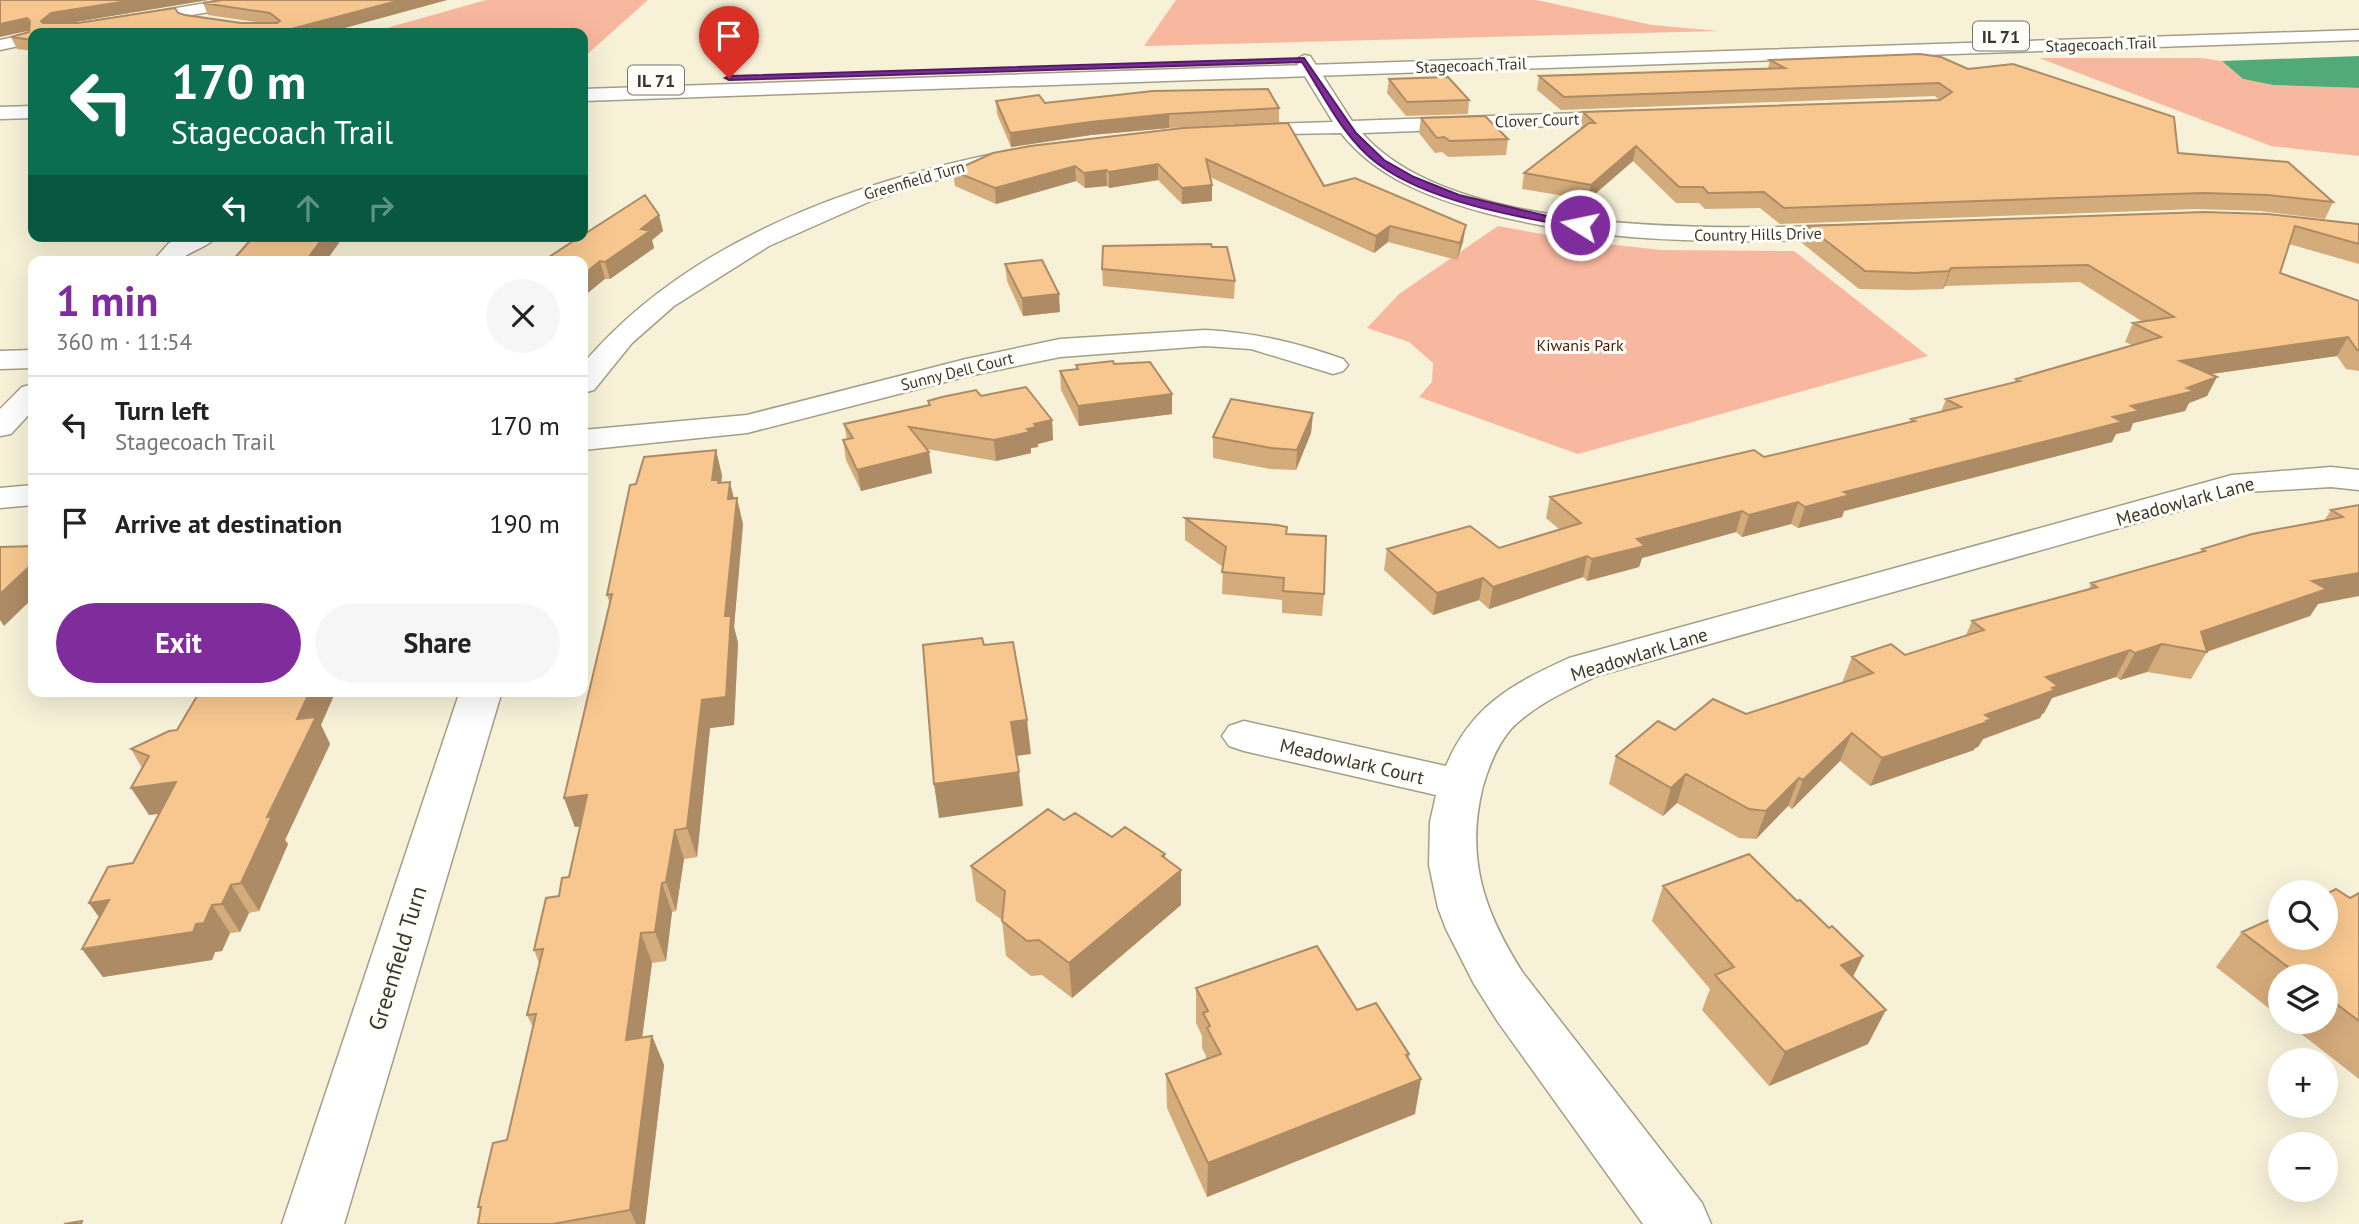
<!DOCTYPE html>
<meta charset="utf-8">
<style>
:root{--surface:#fff;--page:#f6f6f6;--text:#222;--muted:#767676;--line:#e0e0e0;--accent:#7f2c9c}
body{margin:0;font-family:"PT Sans",sans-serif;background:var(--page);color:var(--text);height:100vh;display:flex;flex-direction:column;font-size:26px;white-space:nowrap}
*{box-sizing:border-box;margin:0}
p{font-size:23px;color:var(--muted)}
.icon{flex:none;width:38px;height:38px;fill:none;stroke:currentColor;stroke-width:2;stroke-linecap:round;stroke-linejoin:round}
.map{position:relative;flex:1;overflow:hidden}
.panel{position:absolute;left:28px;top:256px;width:560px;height:441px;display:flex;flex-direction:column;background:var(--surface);border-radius:14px;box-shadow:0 7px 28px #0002}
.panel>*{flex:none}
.guide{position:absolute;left:28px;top:28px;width:560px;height:214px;border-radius:14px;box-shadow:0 7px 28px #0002;background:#0b6e4f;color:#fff;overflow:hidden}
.controls{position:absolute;left:2268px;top:880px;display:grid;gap:14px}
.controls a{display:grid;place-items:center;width:70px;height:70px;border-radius:50%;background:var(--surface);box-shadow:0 7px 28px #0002;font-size:35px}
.pin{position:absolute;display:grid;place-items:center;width:60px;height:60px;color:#fff;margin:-72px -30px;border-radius:50% 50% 50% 0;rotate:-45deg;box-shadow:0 0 7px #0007}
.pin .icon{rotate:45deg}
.me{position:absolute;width:77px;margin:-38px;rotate:280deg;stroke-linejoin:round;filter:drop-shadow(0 0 5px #0008)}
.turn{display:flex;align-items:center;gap:24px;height:147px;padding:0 28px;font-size:32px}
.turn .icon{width:91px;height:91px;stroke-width:2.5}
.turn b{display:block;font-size:49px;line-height:60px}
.lanes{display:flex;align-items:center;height:66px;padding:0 28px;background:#0003;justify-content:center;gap:35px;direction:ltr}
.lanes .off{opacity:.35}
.round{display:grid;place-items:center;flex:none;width:74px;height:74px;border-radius:37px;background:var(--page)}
.head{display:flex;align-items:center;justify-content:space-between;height:119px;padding:0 28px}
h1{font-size:42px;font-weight:700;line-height:52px;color:var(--accent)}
.button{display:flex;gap:14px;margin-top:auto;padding:14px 28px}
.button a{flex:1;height:80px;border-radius:42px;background:var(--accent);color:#fff;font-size:28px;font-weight:700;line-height:80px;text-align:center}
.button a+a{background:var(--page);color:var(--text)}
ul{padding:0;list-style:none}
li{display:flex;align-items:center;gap:21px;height:98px;padding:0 28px;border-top:2px solid var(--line)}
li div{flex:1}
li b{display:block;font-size:26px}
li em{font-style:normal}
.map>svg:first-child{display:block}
.green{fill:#f8b89f}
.water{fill:#53aa79}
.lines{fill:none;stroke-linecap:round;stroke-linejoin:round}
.minor-casing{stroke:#a39f86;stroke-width:3}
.primary-casing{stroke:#a39f86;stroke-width:3}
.minor{fill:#fff;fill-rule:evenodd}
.primary{fill:#fff;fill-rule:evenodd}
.wall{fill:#d4ab7b}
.shaded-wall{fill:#ad8b64}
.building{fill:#f7c78f;stroke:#ad8b64;stroke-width:2}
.route{fill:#7f2c9c;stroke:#531d65;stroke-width:2}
.labels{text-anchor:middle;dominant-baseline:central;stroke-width:6;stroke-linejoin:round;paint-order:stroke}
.far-street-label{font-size:16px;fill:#3a382e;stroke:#fffef8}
.far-park-label{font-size:16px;fill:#4c1801;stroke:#fffef8}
.shield{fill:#fffef8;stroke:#75736b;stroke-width:2}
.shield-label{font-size:18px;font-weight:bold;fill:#3a382e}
.street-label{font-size:19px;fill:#3a382e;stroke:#fffef8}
.near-street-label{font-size:23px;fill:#3a382e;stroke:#fffef8}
</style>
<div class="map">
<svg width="2359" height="1224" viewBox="0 0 2359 1224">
<rect width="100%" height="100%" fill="#f6f1d7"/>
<!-- green -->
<path class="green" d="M486,0h162l-65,58v-25h-214z
M1176,0h360l116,25 67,6 -575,15z
M2039,58h162l21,3 21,18 30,6 86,3v68l-88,-10z
M1498,226l82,15 81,9 133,1 134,105 -350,98 -159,-57 13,-15 1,-19 -24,-21 -42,-14 32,-34z"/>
<!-- water -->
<path class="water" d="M2359,56v32l-86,-3 -30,-6 -21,-18z"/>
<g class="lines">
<!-- minor casing -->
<g class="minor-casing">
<path id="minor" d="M224,0h35l-8,5 -167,28h-35l8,-5z
M33,33v10l-33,7v-10z
M1304,55l6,1 42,65 281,-10 10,6 -10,6 -271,10c92,106 364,96 495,92l8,2 4,5 -4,5 -8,2c-126,4 -252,6 -375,-27 -54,-15 -105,-34 -141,-79l-109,2 -3,-4 3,-4 7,-2 94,-3 -38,-62z
M1012,150l7,2 4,4 -4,4 -75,18 -71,22 -104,46 -95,60 -42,37 -38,47 -11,3v-29c106,-125 273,-183 429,-214z
M184,236h33c-9,12 -27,14 -38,25h-26l16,-18z
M1205,330c51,3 90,12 138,29l5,6 -5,6 -10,3 -82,-25 -46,-3 -145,11 -92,19 -221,57 -164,17v-20l164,-15 219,-56 94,-20z
M33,350v18l-33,1v-18z
M33,384v26l-22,24 -11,2v-27l22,-22z
M2331,467l28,3v20l-28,-3 -85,5 -649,184c-29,14 -63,29 -86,53 -14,16 -22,37 -28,57 -18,72 1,126 40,187l179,230 9,21h-68l-145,-202 -24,-38 -28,-55 -8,-21 -9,-43 1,-43 6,-27 -192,-44 -15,-5 -7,-10 7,-10 15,-5 202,45c25,-60 66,-82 123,-108l663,-183z
M33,485v20l-33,3v-20z
M460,691h42l-158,533h-62z"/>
</g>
<!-- primary casing -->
<g class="primary-casing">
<path id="primary" d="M2359,30v10l-1776,61v-12z
M33,106v12l-33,1v-12z"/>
</g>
<!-- minor -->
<use href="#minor" class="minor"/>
<!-- primary -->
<use href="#primary" class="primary"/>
</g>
<!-- wall -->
<path class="wall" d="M0,0h208l-140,23h10l100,-10 7,2 56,8h21l-54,-8 -5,-12 20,-3h224l-121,33h-293v18l-16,-2 -6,-12 18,-5v-1z
M1770,60l198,9 210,84 155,49 -8,17 -65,-8 -64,-2 -416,15 -20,-16 -55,1 -6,-6h-23l-43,-42 -45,39 -66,-11 2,-16 58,-44 -2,-2 3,-15 356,-12 -4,-4 -374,14 -24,-20 2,-14 229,-8z
M1389,79l80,21 -1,14 -62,2 -19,-23z
M996,101l49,2 234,5v14l-110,6 -78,7 -80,12 -14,-33z
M1421,118l87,21 -2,16 -58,2 -6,-5 -7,1 -16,-20z
M1183,128l280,114 -6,18 -69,-18 -14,11 -164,-76 2,24 -30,3 -24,-24 -49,8 -2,-2 -22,2 -9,-7 -80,23 -41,-18 -2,-15z
M659,215l4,16 -11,9 2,8 -44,31h-5l-22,-18z
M2359,225v39l-70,-20 -9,29 79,28v70l-13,-2 -9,-13 -126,18 -4,22 -18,7 -4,8 -52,12 -3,8 -14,3 -4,8 -268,69 -2,6 -44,11 -7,-4 -49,13 -6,-5 -94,26 -3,9 -52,14 -4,-4 -94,32 -10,-9 -46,15 -49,-45 3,-21 112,-1 60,-19 -13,-11 4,-21 214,-40 146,-34 1,-4 30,-7 5,-13 69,-16 1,-4 116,-34 -7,-3 8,-19 10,-1 -63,-40 -135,4 -2,3 -34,1 -50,-1 -57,-46 5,-17z
M1212,247l23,34 -1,18 -131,-13 -1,-17z
M1005,264l55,48 -37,4 -16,-35z
M1076,365l96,29v20l-93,12 -18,-36 -1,-19 17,-2z
M981,396l71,24 1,20 -15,4v3l-7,1v5l-35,8 -69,-12 5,24 -71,18 -15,-31 -3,-20 4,-1 -3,-15 84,-19v-4z
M1313,413l-2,20 -15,37 -26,-1 -57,-11v-21z
M722,475l-1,8 13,15 9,26 -9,103 4,16 -4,82 -24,3 -13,129 -13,2 -8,52 -4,1 -6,49 -14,2 -10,74 10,-1 12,29 -19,159h-167l3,-13 -3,-4 29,-67 26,-113 -6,-12 12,-52 -5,-13 25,-54 10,-19 11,-51 -5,1 -11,-29 46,-194 -3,-9 29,-111z
M2359,505l-41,99 -8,12 -103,36 -16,27 -44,-7 -27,8 -4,-3 -64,21 -8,15 -2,1 -2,4 -57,21 -5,8 -3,1 -1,2 -104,36 -30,-25 -48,48 -4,-3 -32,33 -17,-1 -62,-35 -14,13 -54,-32 7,-28 59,-26 71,-16 96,-31 10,-26 53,-2 61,-20 6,-14 117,-32 2,-6 110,-31 1,-3 122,-28 7,-11z
M1185,518l101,16 38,60 -2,22 -40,-3v-13l-60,-6 1,-27 -38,-27z
M321,725l9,19 -45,96 3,4 -29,67 -10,2 -9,19 -10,1 -8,18 -7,1 -3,8 -109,17 -21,-28 17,-32 -10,-14 44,-40 26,-49 -10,1 -7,-47 -11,-19 46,-19z
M1112,837l53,22 16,11v35l-109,93 -30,-23 -11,1 -25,-20 -4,-36 -26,-19 -5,-35z
M1663,886l166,42 34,28 -10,20 15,68 -99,42 -67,-76 8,-21 -58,-68z
M2359,893v186l-73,-57h40v-46h-46v41l-64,-50 26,-35 108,-34z
M1196,988l161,22 52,44 -1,5 7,55 -208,83 -40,-89 -1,-34 40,-15v-3l-4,-8v-12l-6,-13z"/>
<!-- shaded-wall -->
<path class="shaded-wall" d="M134,0h74l-151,25 -11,8 -5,-12 10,-8z
M401,0h46l-121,33h-50z
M27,18l5,12 -32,7v-13z
M1169,114v14l-78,7 -80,12 -1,-14 80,-11z
M1636,146l-3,15 -45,39 3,-15z
M1158,164v16l-49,8v-16z
M1075,166l1,15 -80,23 -1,-16z
M1106,170l1,16 -22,2 -1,-15z
M1212,185v16l-30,3v-16z
M659,215l4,16 -11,9 2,8 -44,31 -5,-17 36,-33z
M1466,225l-3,17 -6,18 3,-17z
M1390,226l-2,16 -14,11 2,-17z
M324,236h20l-18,25h-20z
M600,261l5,18 -22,18v-22z
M1951,268l-6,18 -2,3 6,-18z
M1059,294l1,18 -37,4 -1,-18z
M2348,337l-11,19 -167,24 10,-19z
M2217,377l-10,19 -18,7 -4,8 -52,12 -3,8 -14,3 -4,8 -268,69 -2,6 -44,11 7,-21 39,-15 269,-75 18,-11z
M1172,394v20l-93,12 -1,-20z
M1313,413l-2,20 -15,37 1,-20z
M1052,420l1,20 -15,4v3l-7,1v5l-35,8 -2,-21 33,-11 7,-5z
M716,450l6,25 -1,13 -9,-8z
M929,452l3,21 -71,18 -4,-21z
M730,482l6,25 1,-9 6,26 -9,103 4,16 -4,82 -24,3 -13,129 -10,-29 15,-128 23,-84 3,-117z
M1798,502l-7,22 -49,13 7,-22z
M1742,511l-6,21 -94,26 -3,9 -52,14 5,-22 45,-20z
M1587,556l-4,21 -94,32 4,-22z
M33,563v35l-29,28 -4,-6v-26z
M2359,573v23l-41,8 -8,12 -105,36 -4,-20 111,-51z
M1483,578l-4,22 -46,15 4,-22z
M2162,644l-15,28 -27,8 15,-27z
M2130,650l-14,27 -64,21 -8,15 -2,1 -2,4 -57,21 -5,8 -3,1 -1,2 -104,36 12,-28 103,-43 61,-38z
M310,691h26l-15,34 9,19 -45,96 3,4 -29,67 -18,-28 26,-66 30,-98z
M1027,720l4,34 -16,2 -4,-34z
M1852,733l-12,28 -48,48 11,-29z
M1019,772l4,34 -84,12 -5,-34z
M1686,774l-9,29 -14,13 8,-28z
M1799,778l-11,28 -32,33 10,-28z
M176,782l17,27 -44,6 -18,-27z
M587,795l10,29 -22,3 -11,-29z
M675,830l9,29 -8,52 -10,-29z
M1165,854v30l16,-14v35l-109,93 -3,-35 93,-107z
M662,883l10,29 -6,49 -11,-29z
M231,885l18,28 -9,19 -18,-28z
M109,900v31l-20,-28z
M212,905l18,28 -8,18 -7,1 -3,8 -109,17 -21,-28 114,-25z
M641,933l11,30 -14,106 -12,-29z
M1863,956l-17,35 -5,-26z
M1886,1010l-18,34 -99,42 16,-34z
M652,1036l12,29 -19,159h-9l-6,-14z
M1409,1054l-6,32 18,-7 -6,35 -208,83 1,-34z"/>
<!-- building -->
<path class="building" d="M0,0h134l-83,13 -10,8 2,2h35l97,-15 3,5 7,2 56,8h36l3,-2 -10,-8 -67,-10 20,-3h178l-125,33h-243v7l-22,-3 18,-5 1,-11 -3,-3 -27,6z
M1920,54l21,3 27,12 45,-5 161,53 4,36 110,9 45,40 -65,-7 -65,-2 -419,15 -20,-16 -56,1 -5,-6h-24l-43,-41 -45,39 -67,-12 65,-50h6l-12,-11 357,-12 12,-8 -13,-9 -375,14 -25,-21 246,-8 -15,-8z
M1448,77l21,23 -62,2 -18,-23z
M1268,89l11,19 -110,6 -79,8 -80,11 -14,-32 43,-6 6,8 108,-12z
M1485,116l23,23 -58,2 -6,-4 -7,1 -16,-20z
M1288,123l36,63 31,-8 111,47 -6,18 -70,-17 -14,10 -170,-77 6,26 -30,3 -24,-24 -49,8 -3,-2 -22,3 -9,-7 -80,22 -42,-17 40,-18 37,-7 153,-18z
M645,195l14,20 -18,14 9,2 -45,31 -5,-1 -17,14v-14h-40l38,-25h2v-1z
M2204,212l64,2 90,10 1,1v19l-64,-18 -15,47 79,28v49h-2l-9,-13 -168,24 37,16 -30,11 8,3 -64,15 8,5 -26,6 9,5 -278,70 6,3 -45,12 -7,-5 -49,13 -7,-4 -105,28 8,7 -53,13 -5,-3 -94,31 -10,-9 -46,15 -50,-44 83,-23 29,22 82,-25 -31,-26 204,-47 10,7 151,-36 -4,-2 50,-12 -15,-8 74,-18 -4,-2 145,-42 -28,-14 41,-6 -86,-52 -137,3 -2,3 -34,2 -50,-2 -58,-45z
M254,236h70l-18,25h-74z
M1211,244l1,3h15l8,34 -133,-12 1,-23z
M1042,260l17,34 -37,4 -17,-34z
M1113,361l1,3 36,-2 22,32 -94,12 -18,-35 18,-2 -2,-4z
M1026,387l26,33 -18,4 2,3 -9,2 3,3 -36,8 -85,-13 20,25 -72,18 -14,-30 10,-2 -9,-14 86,-19 -2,-4 14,-4 34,-7 5,6z
M1231,399l82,14 -16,37 -26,-2 -58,-11z
M716,450l-4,30h7l-1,3 12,-1 -2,17 9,-1 -12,118h6l-5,81 -24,3 -15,128 -12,2 -9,52 -4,1 -7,49 -14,1 -15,107 26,-4 -22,174 -77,14h-75l3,-17h-3l15,-64 14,-3 29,-126 -9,1 16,-66 -9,1 12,-52 13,-2 3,-18 7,-1 18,-82 -23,3 48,-204 -5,1 23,-110 6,-1 8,-27z
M2359,505v68l-47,8 15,8 -126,43 6,20 -45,-8 -27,9 -5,-3 -84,27 12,9 -6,2 3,2 -70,25 7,4 -6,2 1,1 -105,36 -30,-25 -49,47 -4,-2 -33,33 -17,-2 -63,-35 -15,14 -55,-32 42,-35 17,9 38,-31 33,15 127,-41 -21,-16 39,-13 14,11 79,-25 -12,-9 125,-34 -6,-4 114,-32 -3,-2 50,-15 91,-17 -12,-7z
M1185,518l92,7 10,2 -1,7 40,2 -2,58 -41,-3 1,-13 -62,-6 4,-25z
M33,546v17l-33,31v-47z
M982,638l2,7 29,-3 14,78 -16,2 8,50 -85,12 -11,-139z
M200,691h110l-13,28 19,-2 -49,100 5,-1 -31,67 -10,2 -9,19 -10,1 -8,18 -8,1 -3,8 -111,17 27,-49 -20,3 19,-36 25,-4 43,-81 -45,6 18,-32 -18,-7 38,-18 8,-1z
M1048,809l16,11 11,-7 37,24 13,-10 40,27 -3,2 19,14 -112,93 -30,-23 -12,1 -25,-20 3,-30 -34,-25z
M1749,854l48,47 3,-1 29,28 3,-2 31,30 -22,9 45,45 -101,42 -70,-77 19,-8 -71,-81z
M2336,889l14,9 9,-5v128l-33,-25v-20h-26l-58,-44 38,-17v23h46v-44z
M1317,946l40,64 19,-7 33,51 -3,1 15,24 -213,84 -42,-89 55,-20 -14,-26 3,-2 -7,-13 5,-2 -12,-23z
M82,1221l-1,3h-17z"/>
<!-- route -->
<path class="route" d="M1304,58l52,75 28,27 30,17 45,18 126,30 -5,3c-62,-11 -151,-26 -202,-64 -34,-25 -54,-68 -76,-102l-573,18 -4,-2 4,-2z"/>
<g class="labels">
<!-- far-street labels -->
<g class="far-street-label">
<text transform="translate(2101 44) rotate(-2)">Stagecoach Trail</text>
<text transform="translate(1471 65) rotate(-2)">Stagecoach Trail</text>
<text transform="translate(1537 120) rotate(-2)">Clover Court</text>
<text transform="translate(914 180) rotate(-16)">Greenfield Turn</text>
<text transform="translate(1758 234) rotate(-1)">Country Hills Drive</text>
<text transform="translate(957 371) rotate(-14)">Sunny Dell Court</text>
</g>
<!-- far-park labels -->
<g class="far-park-label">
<text x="1580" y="345">Kiwanis Park</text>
</g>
<!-- shield labels -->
<g class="shield">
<rect x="1973" y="21.5" width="56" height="29" rx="5"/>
<rect x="628" y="65.5" width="56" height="29" rx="5"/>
</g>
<g class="shield-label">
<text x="2001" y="36">IL 71</text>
<text x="656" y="80">IL 71</text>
</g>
<!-- street labels -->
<g class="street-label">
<text transform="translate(2185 501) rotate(-15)">Meadowlark Lane</text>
<text transform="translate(1639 654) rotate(-17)">Meadowlark Lane</text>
<text transform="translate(1352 761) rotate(13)">Meadowlark Court</text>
</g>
<!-- near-street labels -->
<g class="near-street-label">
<text transform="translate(397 958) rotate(-73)">Greenfield Turn</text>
</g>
</g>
</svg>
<div class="controls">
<a><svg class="icon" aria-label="search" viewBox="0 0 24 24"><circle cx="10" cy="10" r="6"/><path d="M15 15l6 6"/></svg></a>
<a><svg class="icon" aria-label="layers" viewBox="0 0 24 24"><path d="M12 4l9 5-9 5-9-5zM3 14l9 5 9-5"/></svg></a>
<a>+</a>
<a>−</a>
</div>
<div class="pin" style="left:729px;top:78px;background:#d93025"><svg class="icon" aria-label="arrive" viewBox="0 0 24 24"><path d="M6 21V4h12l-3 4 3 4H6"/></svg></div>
<svg class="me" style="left:1580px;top:225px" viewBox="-20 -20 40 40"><circle r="17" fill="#7f2c9c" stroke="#fff" stroke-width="3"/><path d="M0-11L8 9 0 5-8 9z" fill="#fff"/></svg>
<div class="guide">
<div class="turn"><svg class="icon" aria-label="left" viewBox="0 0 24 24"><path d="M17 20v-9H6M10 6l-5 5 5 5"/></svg><div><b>170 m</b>Stagecoach Trail</div></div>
<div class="lanes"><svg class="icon" aria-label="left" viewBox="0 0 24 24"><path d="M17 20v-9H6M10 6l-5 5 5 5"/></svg><svg class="icon off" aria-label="ahead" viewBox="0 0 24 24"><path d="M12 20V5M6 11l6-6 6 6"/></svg><svg class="icon off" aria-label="right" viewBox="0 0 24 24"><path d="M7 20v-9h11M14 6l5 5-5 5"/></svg></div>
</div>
<section class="panel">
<div class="head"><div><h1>1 min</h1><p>360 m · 11:54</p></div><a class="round"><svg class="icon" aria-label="close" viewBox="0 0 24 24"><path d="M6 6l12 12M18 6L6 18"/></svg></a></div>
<ul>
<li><svg class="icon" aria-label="left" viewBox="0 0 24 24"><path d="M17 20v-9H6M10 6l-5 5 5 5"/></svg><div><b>Turn left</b><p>Stagecoach Trail</p></div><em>170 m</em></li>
<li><svg class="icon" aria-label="arrive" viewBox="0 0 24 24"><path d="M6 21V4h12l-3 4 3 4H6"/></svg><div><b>Arrive at destination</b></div><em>190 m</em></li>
</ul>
<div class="button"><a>Exit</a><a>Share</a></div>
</section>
</div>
